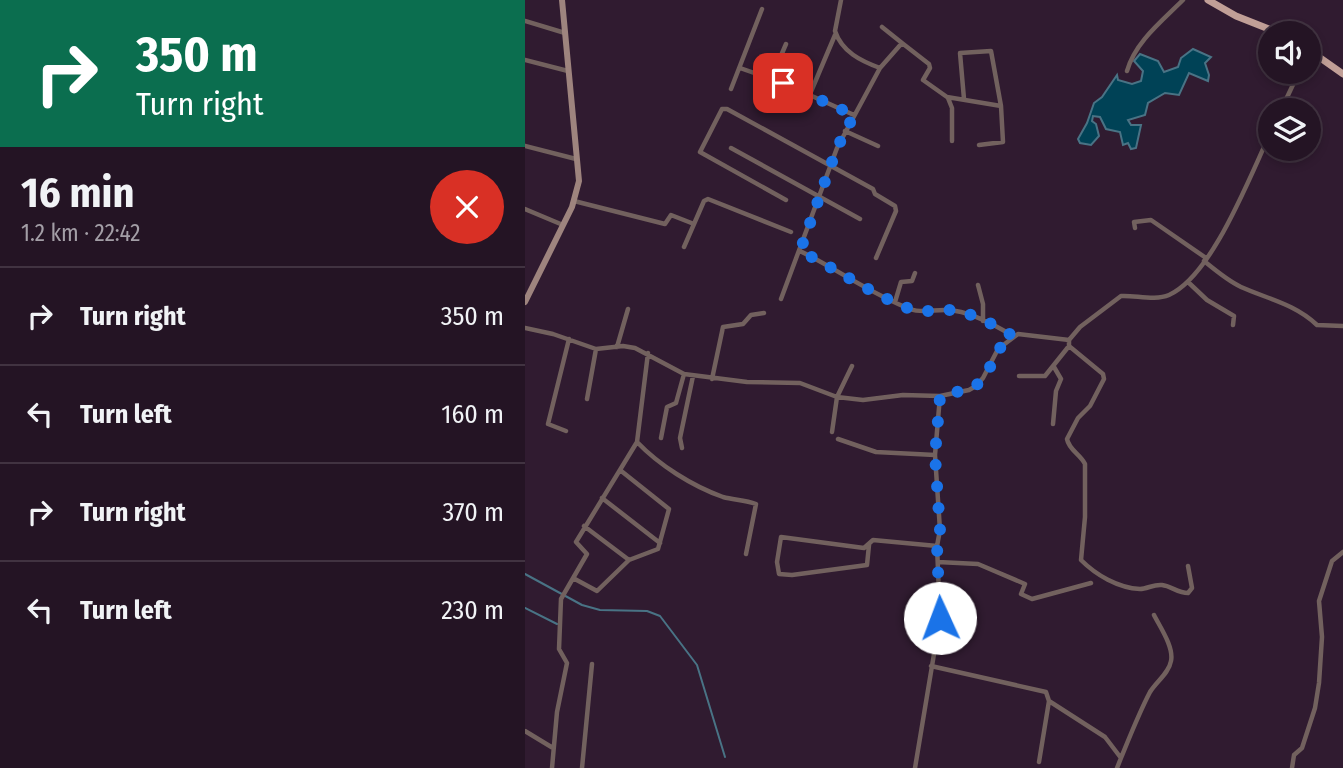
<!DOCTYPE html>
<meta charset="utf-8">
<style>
:root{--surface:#241424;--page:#2c1d2c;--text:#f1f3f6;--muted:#a39ea6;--line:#413341}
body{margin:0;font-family:"Fira Sans Condensed",sans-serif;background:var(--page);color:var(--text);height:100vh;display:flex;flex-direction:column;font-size:26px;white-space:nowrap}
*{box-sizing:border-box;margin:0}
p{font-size:23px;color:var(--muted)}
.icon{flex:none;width:38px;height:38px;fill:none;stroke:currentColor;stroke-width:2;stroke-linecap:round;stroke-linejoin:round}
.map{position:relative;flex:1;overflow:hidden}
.drawer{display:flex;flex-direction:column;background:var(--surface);width:525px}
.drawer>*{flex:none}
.top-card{background:#0b6e4f;color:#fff;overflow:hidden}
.controls{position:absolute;left:733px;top:21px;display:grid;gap:14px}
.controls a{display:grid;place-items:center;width:63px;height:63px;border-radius:50%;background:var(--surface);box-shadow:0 4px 10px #0003,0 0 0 2px var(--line);font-size:35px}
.pin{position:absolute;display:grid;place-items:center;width:60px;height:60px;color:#fff;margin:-30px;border-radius:14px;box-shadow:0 4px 10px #0006}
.me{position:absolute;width:77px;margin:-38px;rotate:358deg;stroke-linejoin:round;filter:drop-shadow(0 0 5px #0008)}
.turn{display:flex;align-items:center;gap:24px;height:147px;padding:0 21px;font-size:32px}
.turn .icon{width:91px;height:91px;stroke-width:2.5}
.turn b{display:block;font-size:49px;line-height:60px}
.round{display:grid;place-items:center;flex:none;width:74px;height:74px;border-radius:37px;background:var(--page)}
.head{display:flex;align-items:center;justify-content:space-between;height:119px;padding:0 21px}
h1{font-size:42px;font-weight:700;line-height:52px}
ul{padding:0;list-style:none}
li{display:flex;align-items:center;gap:21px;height:98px;padding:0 21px;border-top:2px solid var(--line)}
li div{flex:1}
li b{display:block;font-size:26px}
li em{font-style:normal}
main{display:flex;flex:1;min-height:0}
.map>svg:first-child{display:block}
.water{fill:#004256;stroke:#497385;stroke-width:2}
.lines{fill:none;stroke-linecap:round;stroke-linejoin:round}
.stream{stroke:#497385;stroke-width:2}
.minor{stroke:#72615e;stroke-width:4.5}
.secondary{stroke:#9e847e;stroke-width:6}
.primary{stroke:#c19f97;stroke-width:7}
.route{stroke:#1a73e8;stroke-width:12;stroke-dasharray:0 21.6}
</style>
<main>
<section class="drawer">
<div class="top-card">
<div class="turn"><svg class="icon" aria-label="right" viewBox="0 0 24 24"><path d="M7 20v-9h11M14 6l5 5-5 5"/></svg><div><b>350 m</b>Turn right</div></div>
</div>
<div class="head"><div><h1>16 min</h1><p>1.2 km · 22:42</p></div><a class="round" style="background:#d93025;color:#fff"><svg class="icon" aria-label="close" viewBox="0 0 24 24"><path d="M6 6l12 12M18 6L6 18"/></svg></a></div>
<ul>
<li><svg class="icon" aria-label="right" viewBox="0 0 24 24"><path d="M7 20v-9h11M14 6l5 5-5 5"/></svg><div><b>Turn right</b></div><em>350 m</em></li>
<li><svg class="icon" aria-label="left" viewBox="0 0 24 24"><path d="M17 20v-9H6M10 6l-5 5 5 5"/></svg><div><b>Turn left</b></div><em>160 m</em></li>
<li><svg class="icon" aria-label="right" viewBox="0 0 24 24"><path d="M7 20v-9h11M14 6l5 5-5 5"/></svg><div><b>Turn right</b></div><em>370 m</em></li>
<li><svg class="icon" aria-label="left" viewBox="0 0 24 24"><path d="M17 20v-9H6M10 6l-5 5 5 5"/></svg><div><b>Turn left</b></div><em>230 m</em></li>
</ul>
</section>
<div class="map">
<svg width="818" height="768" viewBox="0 0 818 768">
<rect width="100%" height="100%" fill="#301b30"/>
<!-- water -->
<path class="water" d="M668,49l18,8 -6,6 4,12 -1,6 -19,-8 -10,22 -14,-2 -17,10 -3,12 -17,5 3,5h10l-5,23 -5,1 -3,-6 -5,2 -3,-13 -14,-3 -6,-12 -7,-1 -1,5 4,3 3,12 -8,9 -11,-2 -2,-4 9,-16 7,-20 8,-6 15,-22 1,5 14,4 9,-3 2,-10 -9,-10 6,-7 18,7 6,11 14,-5 3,-9z"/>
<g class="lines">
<!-- stream -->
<path class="stream" d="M0,574l57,31 18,5 47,1 13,5 37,49 28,92
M0,608l32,16"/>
<!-- minor -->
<path class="minor" d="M316,0l-6,31c7,21 26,30 45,37l22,-25 27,21 1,4 -7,12 24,17 54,9 -10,-55 -31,2 4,46
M0,21l40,12
M357,27l20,16
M0,60l43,11
M215,68l43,15 71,32
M602,71c8,-29 35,-50 56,-71
M246,79l15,-35
M206,89l31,-80
M285,94l25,-59
M423,98l4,10v33
M756,110l18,-38
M320,131l33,15
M454,145l24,-3 -2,-36
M0,146l51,13
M206,148l129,71
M261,200l-86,-48 22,-43h5l146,80 2,5 20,12 1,5 -20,47
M49,201l91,23 6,-9 23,9 10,-23 4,-2 83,33
M0,209l38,16
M610,228l-1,-6 17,-2 55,38
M159,247l10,-23
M275,251c37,18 71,43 110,58 13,5 25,0 38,1 21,1 47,15 65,26
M679,261c11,9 24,20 37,26 27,12 54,17 76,38l26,1
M663,282l19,18 27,16 -1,9
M453,285l5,19v17
M256,299l56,-151 43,-80
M370,302l6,-20 11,-1 3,-8
M0,328l28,6 43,15 27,-3 12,2 49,26 63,8 53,1 37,14 26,3 40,-5 37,1 29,-6 7,-4 7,-8 15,-29 20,-15 51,6 11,-13 41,-31c14,-1 34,5 48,-1 44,-20 81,-120 102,-163
M544,340v6l34,28 1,5 -14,27 -12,12 -11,21c2,11 13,15 18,25v53l-4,43c15,15 37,28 59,29 7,0 14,-5 22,-4 9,1 16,8 26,8l4,-5 -4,-22
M92,347l11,-38
M494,376h26l24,-30
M187,379l11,-52 20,-3 8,-9 13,-2
M62,399l9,-50
M528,424l3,-33 5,-12 -7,-12
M41,431l-18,-7 21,-85
M307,432l5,-35 15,-31
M136,438l6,-31 9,-4 8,-29
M313,439l38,13 59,3
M112,442c22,23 55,44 86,55 11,3 22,3 33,7l-10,50
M157,448l-2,-10 13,-62
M77,498l58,45
M59,526l45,34
M344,545l-2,20 -75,10 -13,-1 -2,-12 4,-25 83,11 9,-8 64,6
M413,562l40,2 47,20 -4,10 11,5 59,-16
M48,578l24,13 32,-31 29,-11 11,-40 -49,-39
M406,666l115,26 3,9 -10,61
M524,701l56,36 16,21 -4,10
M0,731l28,17
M596,758c9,-22 18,-45 29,-66 6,-10 19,-19 21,-31 3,-14 -11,-34 -17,-46
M27,768l5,-56 10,-49 -8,-14 2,-50 26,-45 -11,-12 61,-100 11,-89
M57,768l10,-104
M390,768l25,-150 -3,-72 3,-16 -5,-75 5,-59
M767,768l2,-13 8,-7 13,-40 4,-25 3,-46 -3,-36 13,-40 11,-9"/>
<!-- secondary -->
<path class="secondary" d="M0,302l47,-95 7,-26 -17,-181"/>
<!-- primary -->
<path class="primary" d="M683,0l28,16 43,17
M784,50l34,24"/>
</g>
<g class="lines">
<!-- route -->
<path class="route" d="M258,83l71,32 -17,33 -37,103c37,18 71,43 110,58 13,5 25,0 38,1 21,1 47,15 65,26l-14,13 -9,18 -14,19 -36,11 -5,58 5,75 -3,16 3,72"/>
</g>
</svg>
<div class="controls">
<a><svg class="icon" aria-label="sound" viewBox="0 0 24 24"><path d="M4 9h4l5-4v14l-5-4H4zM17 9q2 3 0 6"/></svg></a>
<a><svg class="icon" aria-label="layers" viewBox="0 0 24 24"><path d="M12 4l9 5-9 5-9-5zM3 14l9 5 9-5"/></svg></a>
</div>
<div class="pin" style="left:258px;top:83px;background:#d93025"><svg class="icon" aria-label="arrive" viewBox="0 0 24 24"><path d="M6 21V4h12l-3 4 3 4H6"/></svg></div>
<svg class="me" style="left:415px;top:618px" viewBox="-20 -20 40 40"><circle r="19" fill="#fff"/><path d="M0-13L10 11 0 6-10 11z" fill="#1a73e8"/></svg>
</div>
</main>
